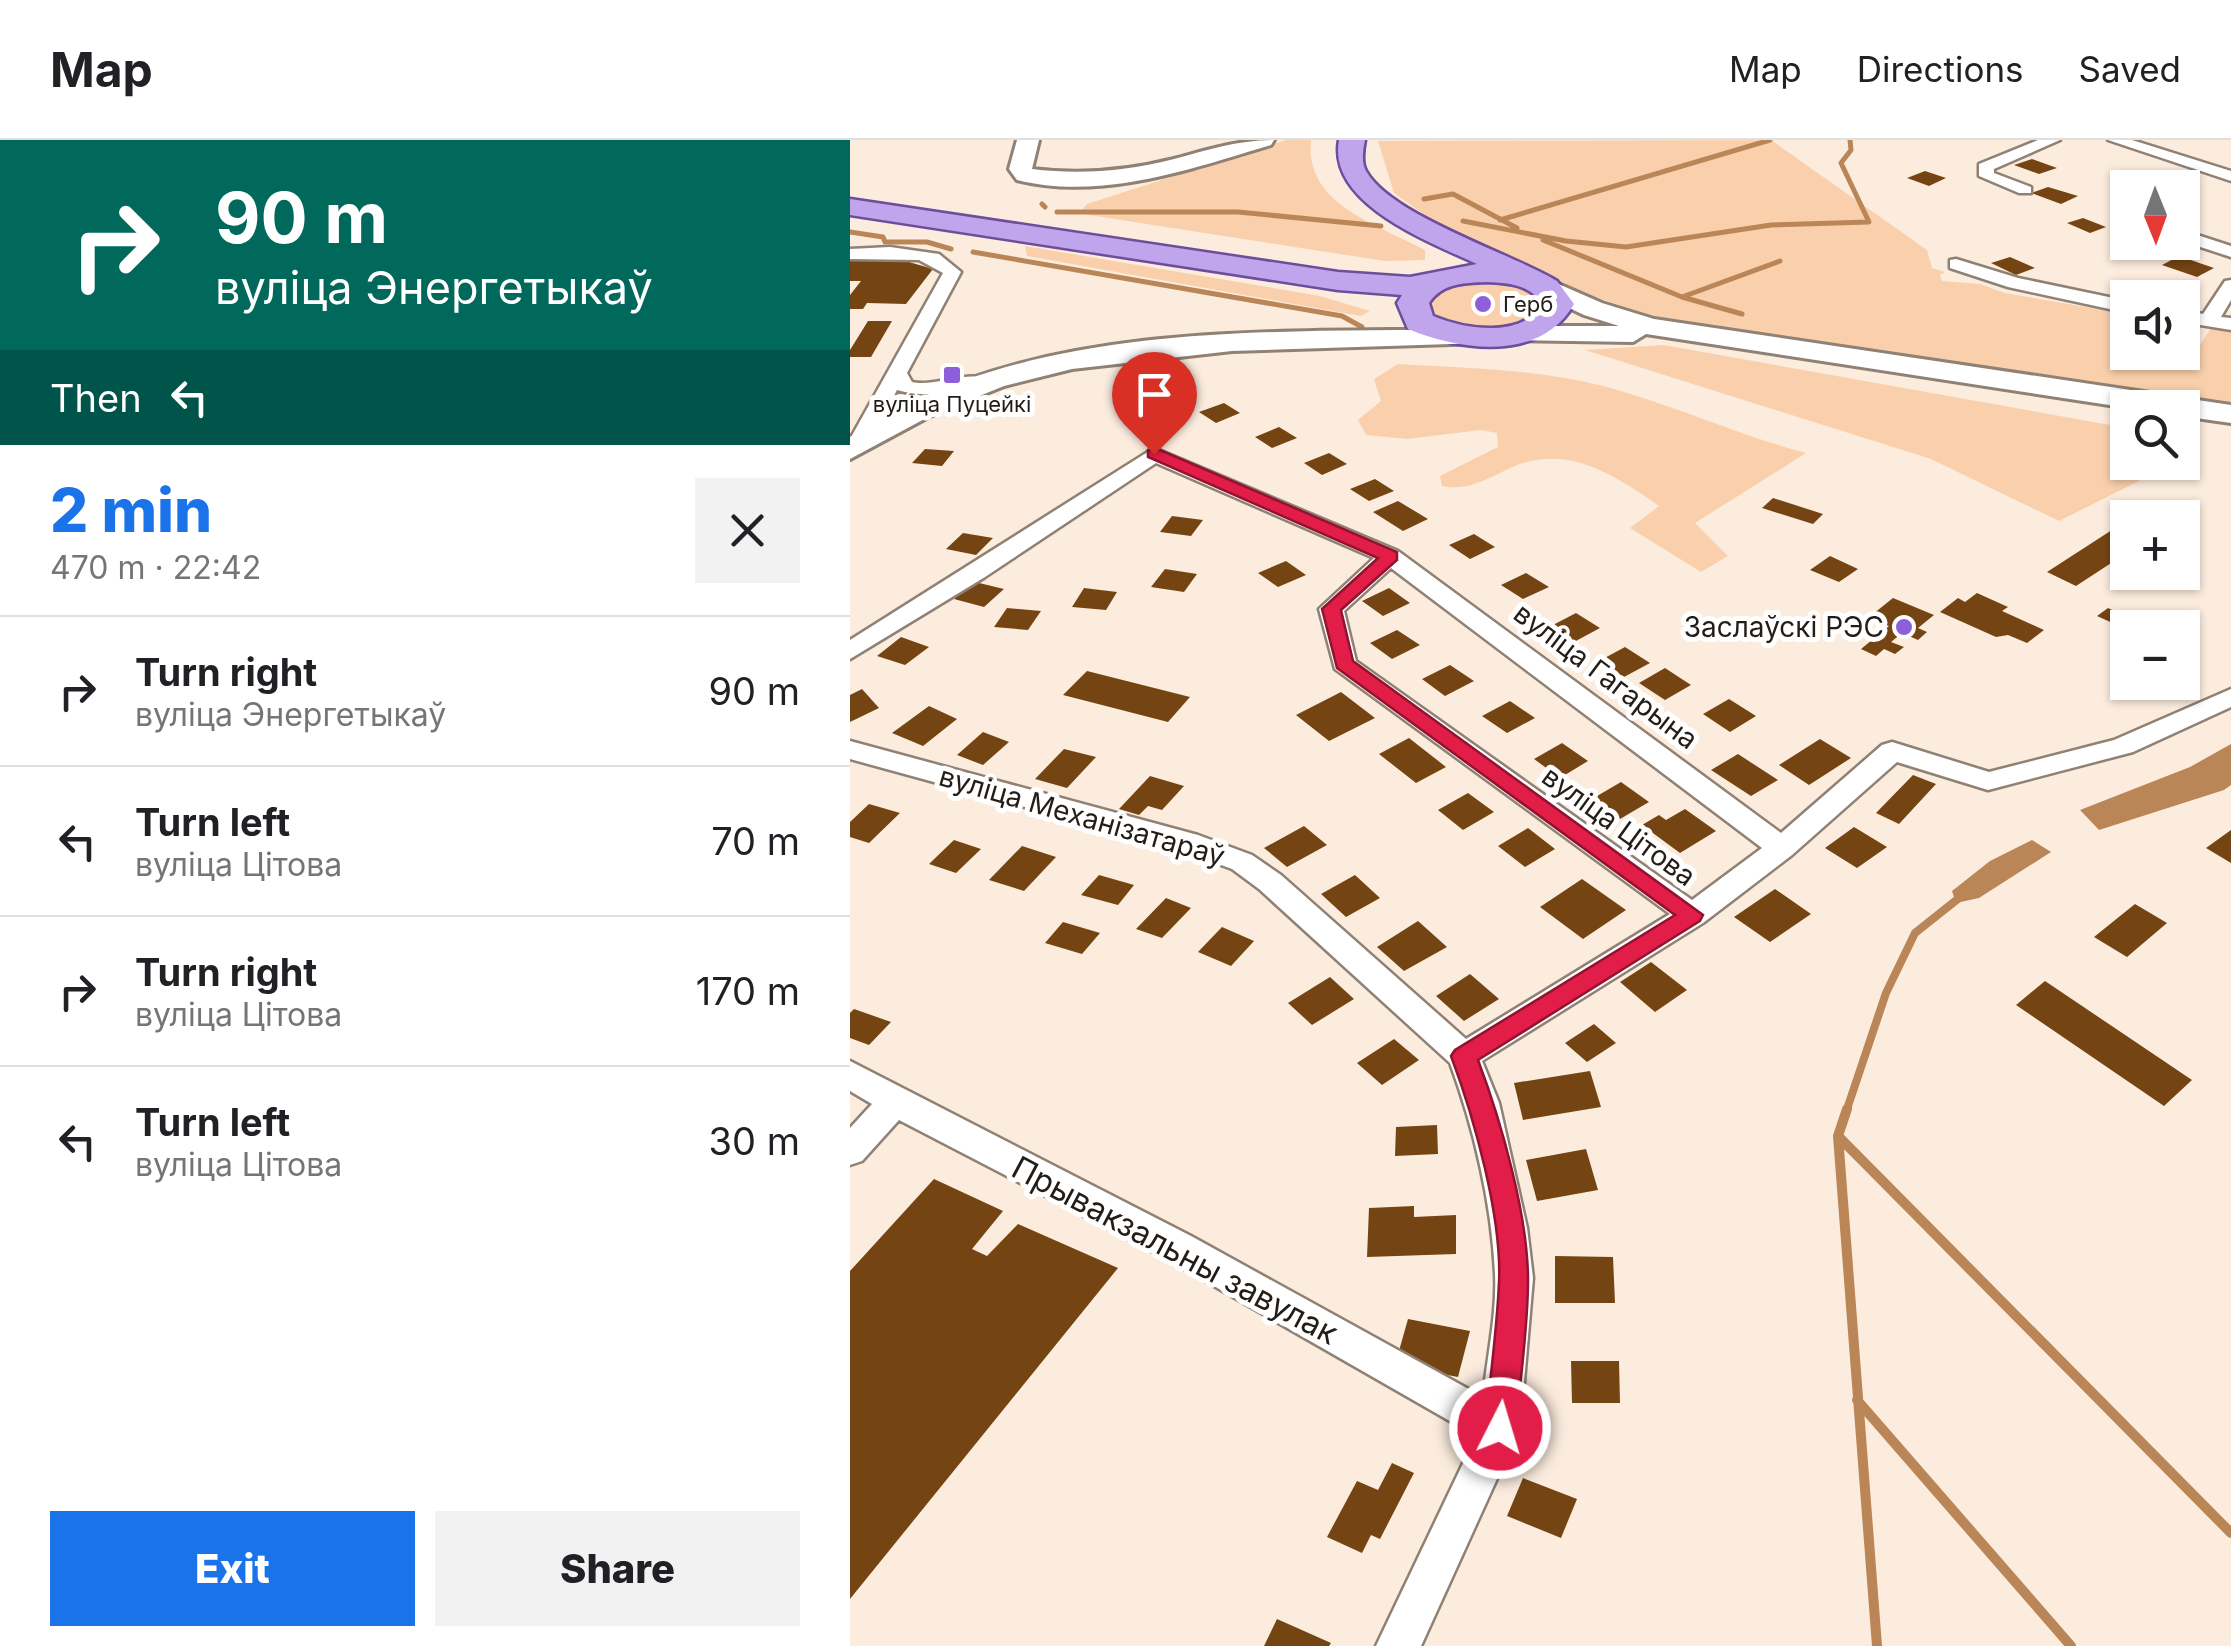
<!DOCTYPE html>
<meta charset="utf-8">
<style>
:root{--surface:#fff;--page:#f2f2f2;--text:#202124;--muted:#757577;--line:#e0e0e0;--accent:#1a73e8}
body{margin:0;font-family:Inter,sans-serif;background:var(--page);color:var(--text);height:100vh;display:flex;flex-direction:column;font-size:38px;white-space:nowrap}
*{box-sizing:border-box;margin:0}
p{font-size:32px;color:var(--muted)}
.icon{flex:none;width:55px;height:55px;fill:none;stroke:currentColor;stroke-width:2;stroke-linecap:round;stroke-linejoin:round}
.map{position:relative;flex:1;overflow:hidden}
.side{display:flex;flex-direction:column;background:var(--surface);width:850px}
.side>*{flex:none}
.hud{background:#00695c;color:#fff;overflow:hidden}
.needle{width:65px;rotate:179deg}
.controls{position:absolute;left:1260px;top:30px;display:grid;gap:20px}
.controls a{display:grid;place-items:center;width:90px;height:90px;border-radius:0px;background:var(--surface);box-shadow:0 2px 8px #0004;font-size:50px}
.pin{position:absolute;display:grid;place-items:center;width:85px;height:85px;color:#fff;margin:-102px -42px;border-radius:50% 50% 50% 0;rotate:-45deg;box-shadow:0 0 10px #0007}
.pin .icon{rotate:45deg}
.me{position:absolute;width:110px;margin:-55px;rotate:5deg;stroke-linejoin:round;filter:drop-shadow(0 0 8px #0008)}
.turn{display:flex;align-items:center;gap:35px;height:210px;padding:0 50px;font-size:45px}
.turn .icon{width:130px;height:130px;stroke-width:2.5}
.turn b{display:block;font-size:70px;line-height:85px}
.then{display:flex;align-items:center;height:95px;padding:0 50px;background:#0003;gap:20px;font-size:38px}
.round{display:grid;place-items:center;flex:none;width:105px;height:105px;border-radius:0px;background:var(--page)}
.summary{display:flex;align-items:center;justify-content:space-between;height:170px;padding:0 50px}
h1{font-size:60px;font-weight:800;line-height:75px;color:var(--accent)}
.button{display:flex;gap:20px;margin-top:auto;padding:20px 50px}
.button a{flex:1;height:115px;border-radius:0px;background:var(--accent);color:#fff;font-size:40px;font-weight:800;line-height:115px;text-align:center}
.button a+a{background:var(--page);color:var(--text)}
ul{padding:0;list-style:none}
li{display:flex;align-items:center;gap:30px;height:150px;padding:0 50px;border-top:2px solid var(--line)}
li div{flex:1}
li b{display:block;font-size:38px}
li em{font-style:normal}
header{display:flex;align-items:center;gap:60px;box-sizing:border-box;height:140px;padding:0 50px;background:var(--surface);border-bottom:2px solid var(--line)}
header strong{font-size:48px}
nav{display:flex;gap:55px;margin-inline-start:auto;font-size:35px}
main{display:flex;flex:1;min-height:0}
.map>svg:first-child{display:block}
.green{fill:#fad0ac}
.water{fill:#ba8657}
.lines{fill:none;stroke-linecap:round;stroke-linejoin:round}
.stream-far2{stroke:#ba8657;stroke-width:5}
.stream-far1{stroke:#ba8657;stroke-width:8}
.stream{stroke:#ba8657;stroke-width:10}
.building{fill:#744513}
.street-casing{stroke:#908175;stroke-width:5}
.secondary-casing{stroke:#908175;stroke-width:6}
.primary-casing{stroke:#6e4e9b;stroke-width:5}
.street{fill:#fff;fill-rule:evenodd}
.secondary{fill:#fff;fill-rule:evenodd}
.primary{fill:#c0a5ed;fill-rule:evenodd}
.route{fill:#e11d48;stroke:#92132f;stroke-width:2.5}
.poi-dot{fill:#8d5fd9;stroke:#fff;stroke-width:4}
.labels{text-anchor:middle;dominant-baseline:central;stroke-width:10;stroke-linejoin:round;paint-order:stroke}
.far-poi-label{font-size:22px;fill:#231d18;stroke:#fff;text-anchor:start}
.poi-label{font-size:28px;fill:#231d18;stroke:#fff;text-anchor:end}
.street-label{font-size:28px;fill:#231d18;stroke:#fff}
.near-street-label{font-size:32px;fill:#231d18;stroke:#fff}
</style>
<header>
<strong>Map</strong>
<nav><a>Map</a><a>Directions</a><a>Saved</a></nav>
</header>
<main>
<section class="side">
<div class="hud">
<div class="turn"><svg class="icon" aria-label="right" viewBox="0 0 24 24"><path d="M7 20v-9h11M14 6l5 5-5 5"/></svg><div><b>90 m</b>вуліца Энергетыкаў</div></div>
<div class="then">Then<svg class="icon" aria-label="left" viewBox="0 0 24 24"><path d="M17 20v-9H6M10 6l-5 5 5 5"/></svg></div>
</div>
<div class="summary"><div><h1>2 min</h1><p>470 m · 22:42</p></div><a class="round"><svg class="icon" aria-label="close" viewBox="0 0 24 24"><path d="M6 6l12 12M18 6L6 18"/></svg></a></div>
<ul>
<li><svg class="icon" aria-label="right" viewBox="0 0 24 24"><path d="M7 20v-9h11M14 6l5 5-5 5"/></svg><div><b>Turn right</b><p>вуліца Энергетыкаў</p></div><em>90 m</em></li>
<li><svg class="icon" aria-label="left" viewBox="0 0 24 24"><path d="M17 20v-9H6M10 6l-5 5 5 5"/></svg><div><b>Turn left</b><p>вуліца Цітова</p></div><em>70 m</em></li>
<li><svg class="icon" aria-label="right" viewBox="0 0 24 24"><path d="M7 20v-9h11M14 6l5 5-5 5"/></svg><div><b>Turn right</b><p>вуліца Цітова</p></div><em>170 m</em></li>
<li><svg class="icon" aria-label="left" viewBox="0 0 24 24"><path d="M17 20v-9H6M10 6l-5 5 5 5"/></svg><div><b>Turn left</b><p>вуліца Цітова</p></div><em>30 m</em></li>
</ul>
<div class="button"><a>Exit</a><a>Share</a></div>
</section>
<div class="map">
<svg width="1381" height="1506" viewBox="0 0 1381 1506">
<rect width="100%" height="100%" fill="#fcecde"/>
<!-- green -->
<path class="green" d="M436,0h25c-7,65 67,84 114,110v10l-40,1 -296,-46 -7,-5 5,-6z
M921,0l156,110 5,18 13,4 -5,3 2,6 38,3 25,9 122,21 1,38h54l1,-10 17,3 11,-17 20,3v74l-70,-13 -470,-62 -101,-35 -140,-62 -56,-40 -16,-52z
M175,106l295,50 50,15 -9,5 -334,-60z
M648,139l33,9 14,16 -3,8c-43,26 -67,18 -113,6l-6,-17 20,-15z
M814,205l463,83 1,34 23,1v12l-92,46 -128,-62 -346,-109z
M548,224c67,4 139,5 205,22 69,18 134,49 203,67l-111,70 33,33 -27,16 -71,-44 29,-22c-47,-32 -93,-64 -151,-37 -23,11 -40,22 -66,17l-2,-10 58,-29 -1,-14 -16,-3 -74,9 -41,-4 -8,-15 23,-19 -7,-22z"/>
<!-- water -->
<path class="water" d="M1381,604v41l-7,5 -125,40 -19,-20 110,-43z
M1182,700l19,12 -72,46 -23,5 -4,-12 38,-30z"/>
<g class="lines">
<!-- stream-far2 -->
<path class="stream-far2" d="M574,59l29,-5 64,34
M192,64l3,3
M207,72h181l143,14
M650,80l270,-80
M613,81l103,20 60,6 145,-22 98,-3 -28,-59 10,-13 -1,-10
M0,92l33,5 2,5h42l24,7
M693,100l139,57
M123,112l369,64 20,11
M892,174l-60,-17 98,-36"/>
<!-- stream-far1 -->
<path class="stream-far1" d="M996,972l40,-119 29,-60 44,-35"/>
<!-- stream -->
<path class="stream" d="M997,969l-9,27 39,510
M988,996l393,397
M1007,1260l214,246"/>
</g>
<!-- building -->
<path class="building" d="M1182,19l25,9 -18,6 -25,-9z
M1075,31l21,7 -17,8 -22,-8z
M1198,47l30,9 -17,8 -30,-11z
M1233,78l23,9 -16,6 -23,-10z
M1329,116l35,12 -17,9 -35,-12z
M1160,117l25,11 -19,7 -25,-12z
M0,120h52l31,9 -27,35 -39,-1 -4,6h-13v-14l11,-14h-11z
M18,181h24l-21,36h-21v-7z
M323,238l15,10 -24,9 -16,-10z
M374,263l16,10 -24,10 -17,-11z
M429,287l18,11 -25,10 -17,-11z
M75,309l29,2 -12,15 -30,-3z
M479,313l18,11 -25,11 -18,-12z
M525,339l19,12 -25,10 -19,-12z
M923,358l50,16 -10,10 -51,-16z
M548,361l30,18 -25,12 -30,-19z
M322,376l31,4 -12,16 -31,-4z
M1265,388l13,6v18l-52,34 -29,-14z
M113,393l30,5 -17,17 -30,-6z
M624,394l21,13 -25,12 -21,-14z
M980,416l28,13 -19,13 -29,-12z
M436,421l20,14 -28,12 -20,-14z
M315,429l32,5 -13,18 -33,-5z
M676,433l23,14 -26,12 -22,-14z
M125,442l29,7 -20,18 -30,-8z
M234,448l33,4 -11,18 -34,-3z
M539,448l21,15 -27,13 -21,-15z
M1127,453l31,14 -6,4 42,19 -17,13 -19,-8 -12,2 -56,-25 18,-14 7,4z
M1043,458l41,17 -16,13 9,4 -9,8 -16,-7 -11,9 13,5 -9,7 -11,-5 -8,7 -15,-7 28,-23 -15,-6 6,-4 -7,-2z
M157,468l34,3 -13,19 -34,-3z
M1258,468l43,20 -23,2 -31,-14z
M726,473l24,15 -26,14 -23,-16z
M547,490l23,15 -28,14 -22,-16z
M51,497l28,10 -24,18 -28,-9z
M775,507l25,16 -26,14 -25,-16z
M600,525l24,16 -29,15 -23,-17z
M815,528l26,17 -26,15 -26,-17z
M237,531l103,26 -22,25 -105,-27z
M12,549l17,19 -29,14v-27z
M491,552l34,26 -46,23 -33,-26z
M879,559l27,17 -26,16 -27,-18z
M660,561l25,17 -28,15 -25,-17z
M79,566l28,13 -34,27 -31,-13z
M133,592l26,10 -26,23 -26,-10z
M559,598l37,29 -30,16 -37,-29z
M970,599l31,19 -42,27 -30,-20z
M712,603l26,18 -28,17 -26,-19z
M214,609l32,8 -29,31 -32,-9z
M888,614l40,26 -27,16 -40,-26z
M1063,635l23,9 -37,40 -23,-11z
M300,636l34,10 -22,24 -14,-4 -9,9 -20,-6z
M771,642l28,20 -29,17 -28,-20z
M618,653l26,19 -31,18 -25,-20z
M19,664l31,9 -31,30 -19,-6v-15z
M835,669l31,22 -36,22 -38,-28 17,-10 7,5z
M454,686l23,19 -40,22 -23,-19z
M1004,687l33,20 -30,21 -32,-20z
M678,688l27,21 -30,18 -27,-21z
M1381,690v33l-25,-15z
M104,700l27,9 -25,24 -27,-9z
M172,706l34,11 -32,34 -35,-11z
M249,735l35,10 -16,20 -37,-10z
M505,735l25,23 -34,19 -25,-23z
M732,739l44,31 -43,29 -43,-32z
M925,749l36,25 -41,28 -36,-25z
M316,758l25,10 -29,30 -26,-9z
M1285,764l32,19 -40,34 -33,-20z
M568,781l29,26 -43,24 -27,-24z
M213,782l37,11 -18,21 -37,-11z
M372,787l32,14 -23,25 -33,-14z
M801,822l36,28 -32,22 -35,-30z
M620,834l29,25 -35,22 -28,-25z
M480,837l24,22 -42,26 -24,-22z
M1195,841l147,99 -28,26 -148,-101z
M4,869l37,13 -22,23 -19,-7v-25z
M744,884l22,19 -29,19 -22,-19z
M544,899l25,21 -37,25 -25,-22z
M740,931l11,36 -78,13 -9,-37z
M587,985l1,29 -43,2 1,-29z
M736,1009l12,41 -61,11 -11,-41z
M84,1039l69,32 -31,38 15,7 31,-32 100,44 -268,331v-328z
M564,1066v11l42,-2v39l-89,3 2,-49z
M705,1116l58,1 2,46h-60z
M558,1179l62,12 -12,46 -63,-12z
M721,1221h48l1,42h-48z
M542,1323l22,10 -34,66 -9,-4 -9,18 -35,-16 30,-56 21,9z
M673,1338l54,21 -16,39 -54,-22z
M427,1479l54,24 -2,3h-65z"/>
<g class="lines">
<!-- street casing -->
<g class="street-casing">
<path id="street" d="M1188,0h22l-66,29v4l37,14v6h-12l-40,-17v-12z
M1258,0h24l99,31v10z
M1332,90l49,16v11l-49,-16z
M40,107l49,7 22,18 -54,101 5,9c23,6 61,-15 79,0 -18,16 -71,15 -94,8l-29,56 -11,6 -7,-1v-12l93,-166 -24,-13 -69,-1v-10z
M1106,119l62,19 110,23v12l-120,-26 -58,-19v-8z
M1381,140v20l-10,17 10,1v12l-49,-8v-12l21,4 22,-33z
M304,308l244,103 383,282 101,-88 10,-3 97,30 125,-32 117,-51v18l-98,45 -145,38 -91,-28 -105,93 -89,68 -221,138 17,42 28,125 6,50 -13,150 -99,218h-45l100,-210 -311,-178 -266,-138 -37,41 -12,4v-37l22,-24 -22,-13v-30l341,175 292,161c4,-40 14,-83 12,-123 -3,-70 -21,-146 -45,-211l-191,-174 -27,-20 -54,-20 -328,-90v-18l348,94 54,20 29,20 185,164 204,-125 -335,-245 -16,-60 55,-51 -218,-95 -171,114 -135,82v-19zM541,428l371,280 -70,52 -336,-239 -12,-50z"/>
</g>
<!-- secondary casing -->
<g class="secondary-casing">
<path id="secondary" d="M167,0h22l-7,29c48,6 95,2 142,-10 34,-9 64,-19 100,-19l-3,5c-80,24 -170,56 -254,35l-8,-11z
M697,139l55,24 52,16 577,86v18l-49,-7v-8h-53l-483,-74 -13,8 -126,-2 -4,-6 4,-6 10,-2h102l-35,-11 -46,-22 -4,-6 4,-6z
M623,189l10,2 4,6 -4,6 -251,8 -160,18 -68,17 -74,30 -80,43v-22c20,-11 39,-24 60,-34 172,-82 377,-70 563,-74z"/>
</g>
<!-- primary casing -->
<g class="primary-casing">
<path id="primary" d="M489,0h26c-2,10 -4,22 1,31 25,45 147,83 191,110l17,23c-33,58 -113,47 -166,25l-11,-26 5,-8 -64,-5 -488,-75v-16l488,73 72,5 67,-13c-47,-22 -150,-60 -138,-124zM636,142c22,1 44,2 56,22 -20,35 -78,25 -109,12l-4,-13c13,-20 35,-20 57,-21z"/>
</g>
<!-- street -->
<use href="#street" class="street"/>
<!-- secondary -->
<use href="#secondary" class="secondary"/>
<!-- primary -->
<use href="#primary" class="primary"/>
</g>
<!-- route -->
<path class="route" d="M298,310h12l237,102v8l-56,50 12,51 350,254 -3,6 -222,139c23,61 50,155 50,220 0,49 -8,99 -12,148l-5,10 -11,4 -11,-4 -4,-10c5,-49 12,-98 14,-146 3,-65 -25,-165 -48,-226l4,-6 220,-135 -338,-247 -15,-59 56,-51 -230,-101z"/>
<!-- markers -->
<g class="poi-dot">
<circle cx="633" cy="164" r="10"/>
<rect x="92" y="225" width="20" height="20" rx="5"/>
<circle cx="1054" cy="487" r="10"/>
</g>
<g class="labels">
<!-- far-poi labels -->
<g class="far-poi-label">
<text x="653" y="164">Герб</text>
<text x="102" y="264" text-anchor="middle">вуліца Пуцейкі</text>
</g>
<!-- poi labels -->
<g class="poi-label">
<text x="1034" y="487">Заслаўскі РЭС</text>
</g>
<!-- street labels -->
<g class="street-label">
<text transform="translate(756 536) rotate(37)">вуліца Гагарына</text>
<text transform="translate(232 676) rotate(16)">вуліца Механізатараў</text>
<text transform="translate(769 686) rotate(36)">вуліца Цітова</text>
</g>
<!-- near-street labels -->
<g class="near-street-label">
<text transform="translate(325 1110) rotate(28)">Прывакзальны завулак</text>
</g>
</g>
</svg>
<div class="controls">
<a><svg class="needle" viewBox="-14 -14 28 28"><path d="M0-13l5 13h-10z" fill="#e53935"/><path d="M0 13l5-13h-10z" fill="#757577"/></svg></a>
<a><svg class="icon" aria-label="sound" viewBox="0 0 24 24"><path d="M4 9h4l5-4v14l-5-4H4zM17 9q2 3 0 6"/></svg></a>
<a><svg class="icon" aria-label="search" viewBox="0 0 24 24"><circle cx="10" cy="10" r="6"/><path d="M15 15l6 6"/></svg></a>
<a>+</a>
<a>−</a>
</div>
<div class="pin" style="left:304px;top:314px;background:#d93025"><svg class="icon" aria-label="arrive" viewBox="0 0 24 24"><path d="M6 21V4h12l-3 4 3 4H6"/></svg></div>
<svg class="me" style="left:650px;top:1288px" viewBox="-20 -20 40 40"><circle r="17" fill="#e11d48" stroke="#fff" stroke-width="3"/><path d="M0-11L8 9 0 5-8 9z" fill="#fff"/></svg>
</div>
</main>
